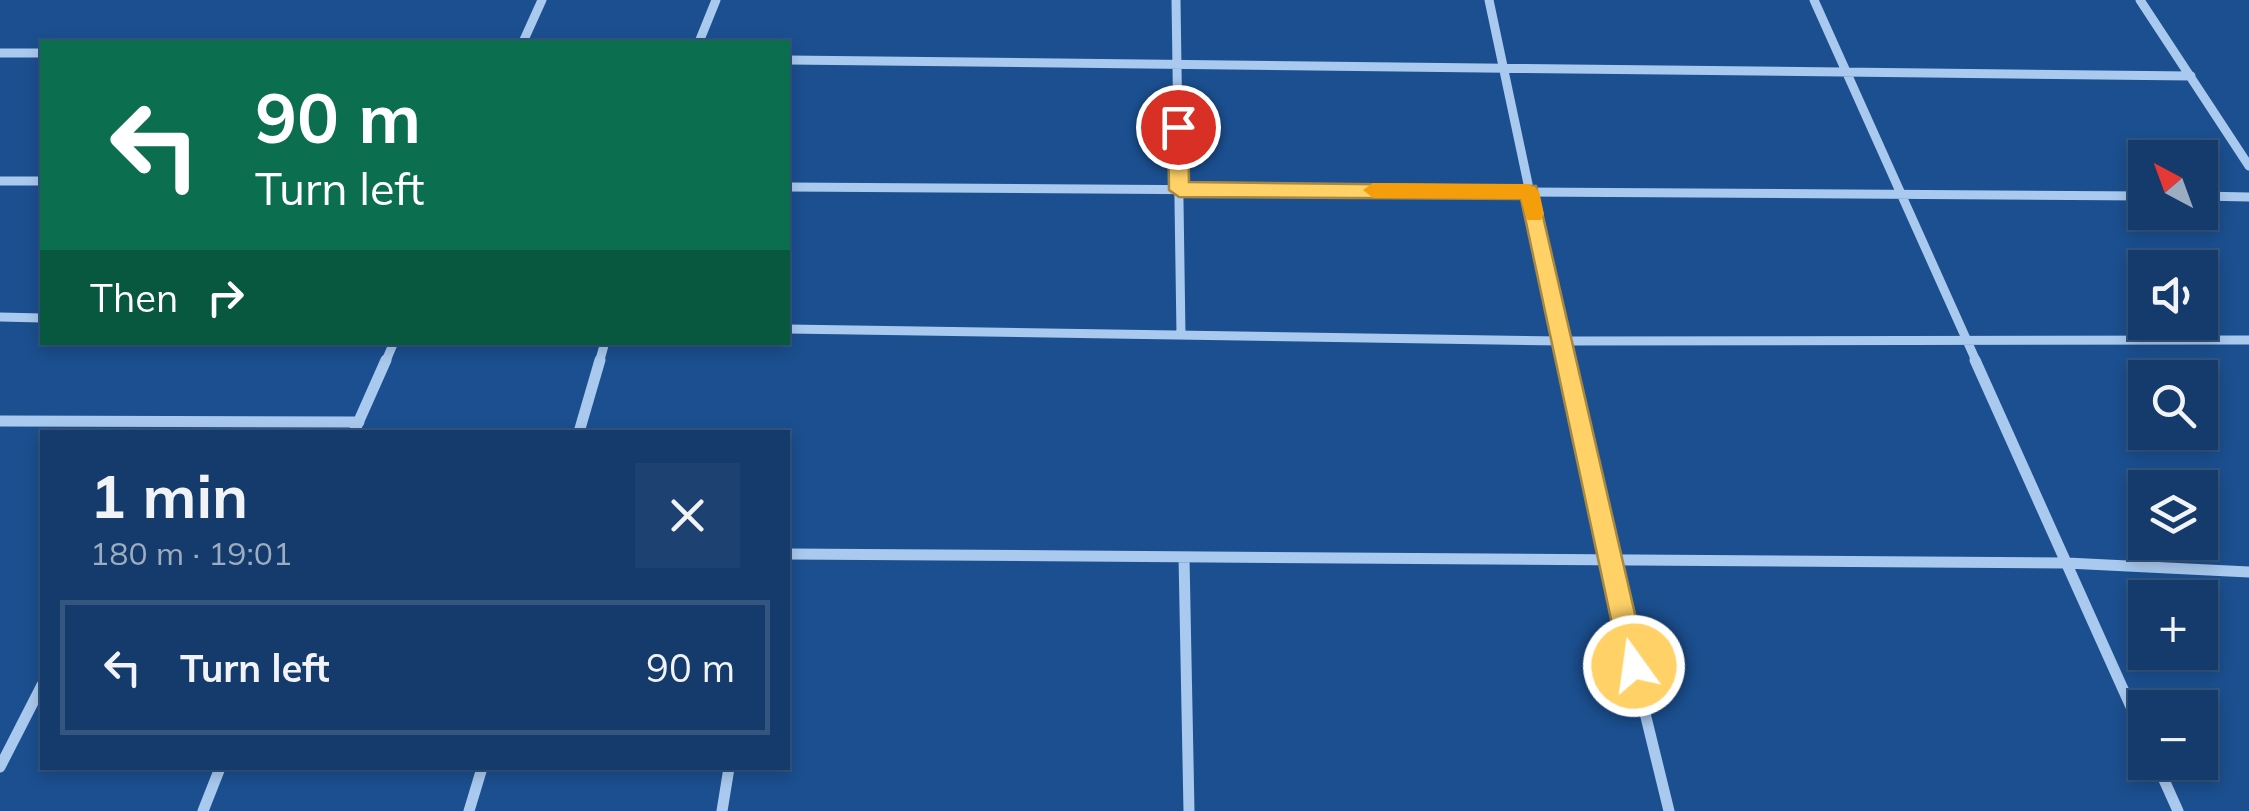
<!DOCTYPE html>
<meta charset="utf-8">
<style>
:root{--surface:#143b6b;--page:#1d4271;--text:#f1f3f6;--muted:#9dadc1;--line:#33557e}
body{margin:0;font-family:Mulish,sans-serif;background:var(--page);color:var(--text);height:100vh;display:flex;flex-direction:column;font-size:38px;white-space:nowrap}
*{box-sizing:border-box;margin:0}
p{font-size:32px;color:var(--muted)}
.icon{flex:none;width:55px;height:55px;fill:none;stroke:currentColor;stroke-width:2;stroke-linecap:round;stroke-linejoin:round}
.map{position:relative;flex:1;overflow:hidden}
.side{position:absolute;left:40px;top:430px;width:750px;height:340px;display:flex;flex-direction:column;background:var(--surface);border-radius:0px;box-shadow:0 5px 15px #0003,0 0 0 2px var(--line)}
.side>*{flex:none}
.hud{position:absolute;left:40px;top:40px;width:750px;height:305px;border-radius:0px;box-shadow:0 5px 15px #0003,0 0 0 2px var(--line);background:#0b6e4f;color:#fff;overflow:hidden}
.needle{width:65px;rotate:319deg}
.controls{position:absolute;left:2128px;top:140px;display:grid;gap:20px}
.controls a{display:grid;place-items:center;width:90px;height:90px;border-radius:0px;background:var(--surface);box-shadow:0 5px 15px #0003,0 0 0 2px var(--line);font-size:50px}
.pin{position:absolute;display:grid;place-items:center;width:85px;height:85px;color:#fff;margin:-42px;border:5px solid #fff;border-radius:50%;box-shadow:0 2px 10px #0007}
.me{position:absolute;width:110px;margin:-55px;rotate:346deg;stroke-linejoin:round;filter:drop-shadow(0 0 8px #0008)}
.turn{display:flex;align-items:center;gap:35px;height:210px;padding:0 50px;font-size:45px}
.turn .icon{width:130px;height:130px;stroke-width:2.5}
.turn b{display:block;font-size:70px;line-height:85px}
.then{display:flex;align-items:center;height:95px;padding:0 50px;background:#0003;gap:20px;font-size:38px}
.round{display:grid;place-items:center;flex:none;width:105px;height:105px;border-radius:0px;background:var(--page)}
.head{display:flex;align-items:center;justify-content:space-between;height:170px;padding:0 50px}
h1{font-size:60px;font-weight:700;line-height:75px}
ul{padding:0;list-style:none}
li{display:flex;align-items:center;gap:30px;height:135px;margin:0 20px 15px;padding:0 30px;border:5px solid var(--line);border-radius:0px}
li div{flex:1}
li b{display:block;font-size:38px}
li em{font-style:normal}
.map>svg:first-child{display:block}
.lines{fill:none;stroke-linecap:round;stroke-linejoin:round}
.minor-far1{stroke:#a9c9ee;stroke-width:9}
.minor{stroke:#a9c9ee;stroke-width:11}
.route{fill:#ffd166;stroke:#a68842;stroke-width:2.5}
.slow{fill:#f59e0b}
</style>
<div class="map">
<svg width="2249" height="811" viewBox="0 0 2249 811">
<rect width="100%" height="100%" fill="#1b4f8f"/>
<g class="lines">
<!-- minor-far1 -->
<path class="minor-far1" d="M1176,0l5,335
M1489,0l77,363
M1814,0l163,363
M2140,0l109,166
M523,42l19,-42
M699,42l17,-42
M0,53h42
M788,60l1403,16
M0,181h42
M788,187l1357,9
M2200,196l49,1
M0,317l42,1
M788,329l773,12 688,-1
M385,363l9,-21
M599,363l6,-21"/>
<!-- minor -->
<path class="minor" d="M1565,360l42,198 62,253
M1975,360l170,378
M0,421l359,1
M354,432l32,-72
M579,432l21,-72
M788,554l1279,9 182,9
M1184,557l5,254
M2156,762l22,49
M0,767l42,-82
M203,811l17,-43
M469,811l13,-43
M722,811l7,-43"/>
</g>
<!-- route -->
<path class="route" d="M1178,120l10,7 1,55 347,4 111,480 -4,9 -9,4 -9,-4 -4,-9 -100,-467 -342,-2 -10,-7 -1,-63z"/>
<!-- slow -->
<path class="slow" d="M1373,183l156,1 10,7 5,23 -3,6h-14l-6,-21 -148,-1 -10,-8z"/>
</svg>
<div class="controls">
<a><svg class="needle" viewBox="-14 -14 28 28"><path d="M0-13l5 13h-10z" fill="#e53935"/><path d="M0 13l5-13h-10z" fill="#9dadc1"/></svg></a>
<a><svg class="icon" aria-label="sound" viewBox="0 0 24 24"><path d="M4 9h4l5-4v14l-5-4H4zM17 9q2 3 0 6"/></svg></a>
<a><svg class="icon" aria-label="search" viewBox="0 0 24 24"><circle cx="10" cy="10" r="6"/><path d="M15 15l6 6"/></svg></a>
<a><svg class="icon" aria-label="layers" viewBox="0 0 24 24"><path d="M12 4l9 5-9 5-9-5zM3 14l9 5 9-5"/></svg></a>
<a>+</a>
<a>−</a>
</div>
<div class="pin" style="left:1178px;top:127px;background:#d93025"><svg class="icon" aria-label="arrive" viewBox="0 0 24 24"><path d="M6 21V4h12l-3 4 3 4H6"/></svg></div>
<svg class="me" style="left:1634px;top:666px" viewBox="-20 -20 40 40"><circle r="17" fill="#ffd166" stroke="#fff" stroke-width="3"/><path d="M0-11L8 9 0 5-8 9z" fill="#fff"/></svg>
<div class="hud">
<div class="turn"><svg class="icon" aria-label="left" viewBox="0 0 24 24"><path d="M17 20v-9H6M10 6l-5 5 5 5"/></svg><div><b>90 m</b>Turn left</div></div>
<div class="then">Then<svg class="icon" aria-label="right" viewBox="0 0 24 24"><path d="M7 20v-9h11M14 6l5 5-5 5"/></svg></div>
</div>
<section class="side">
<div class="head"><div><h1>1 min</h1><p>180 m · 19:01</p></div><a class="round"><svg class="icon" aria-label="close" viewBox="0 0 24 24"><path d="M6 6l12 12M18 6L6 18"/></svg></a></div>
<ul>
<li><svg class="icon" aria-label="left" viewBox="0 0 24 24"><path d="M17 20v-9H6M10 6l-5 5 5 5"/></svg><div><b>Turn left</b></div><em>90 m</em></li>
</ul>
</section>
</div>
